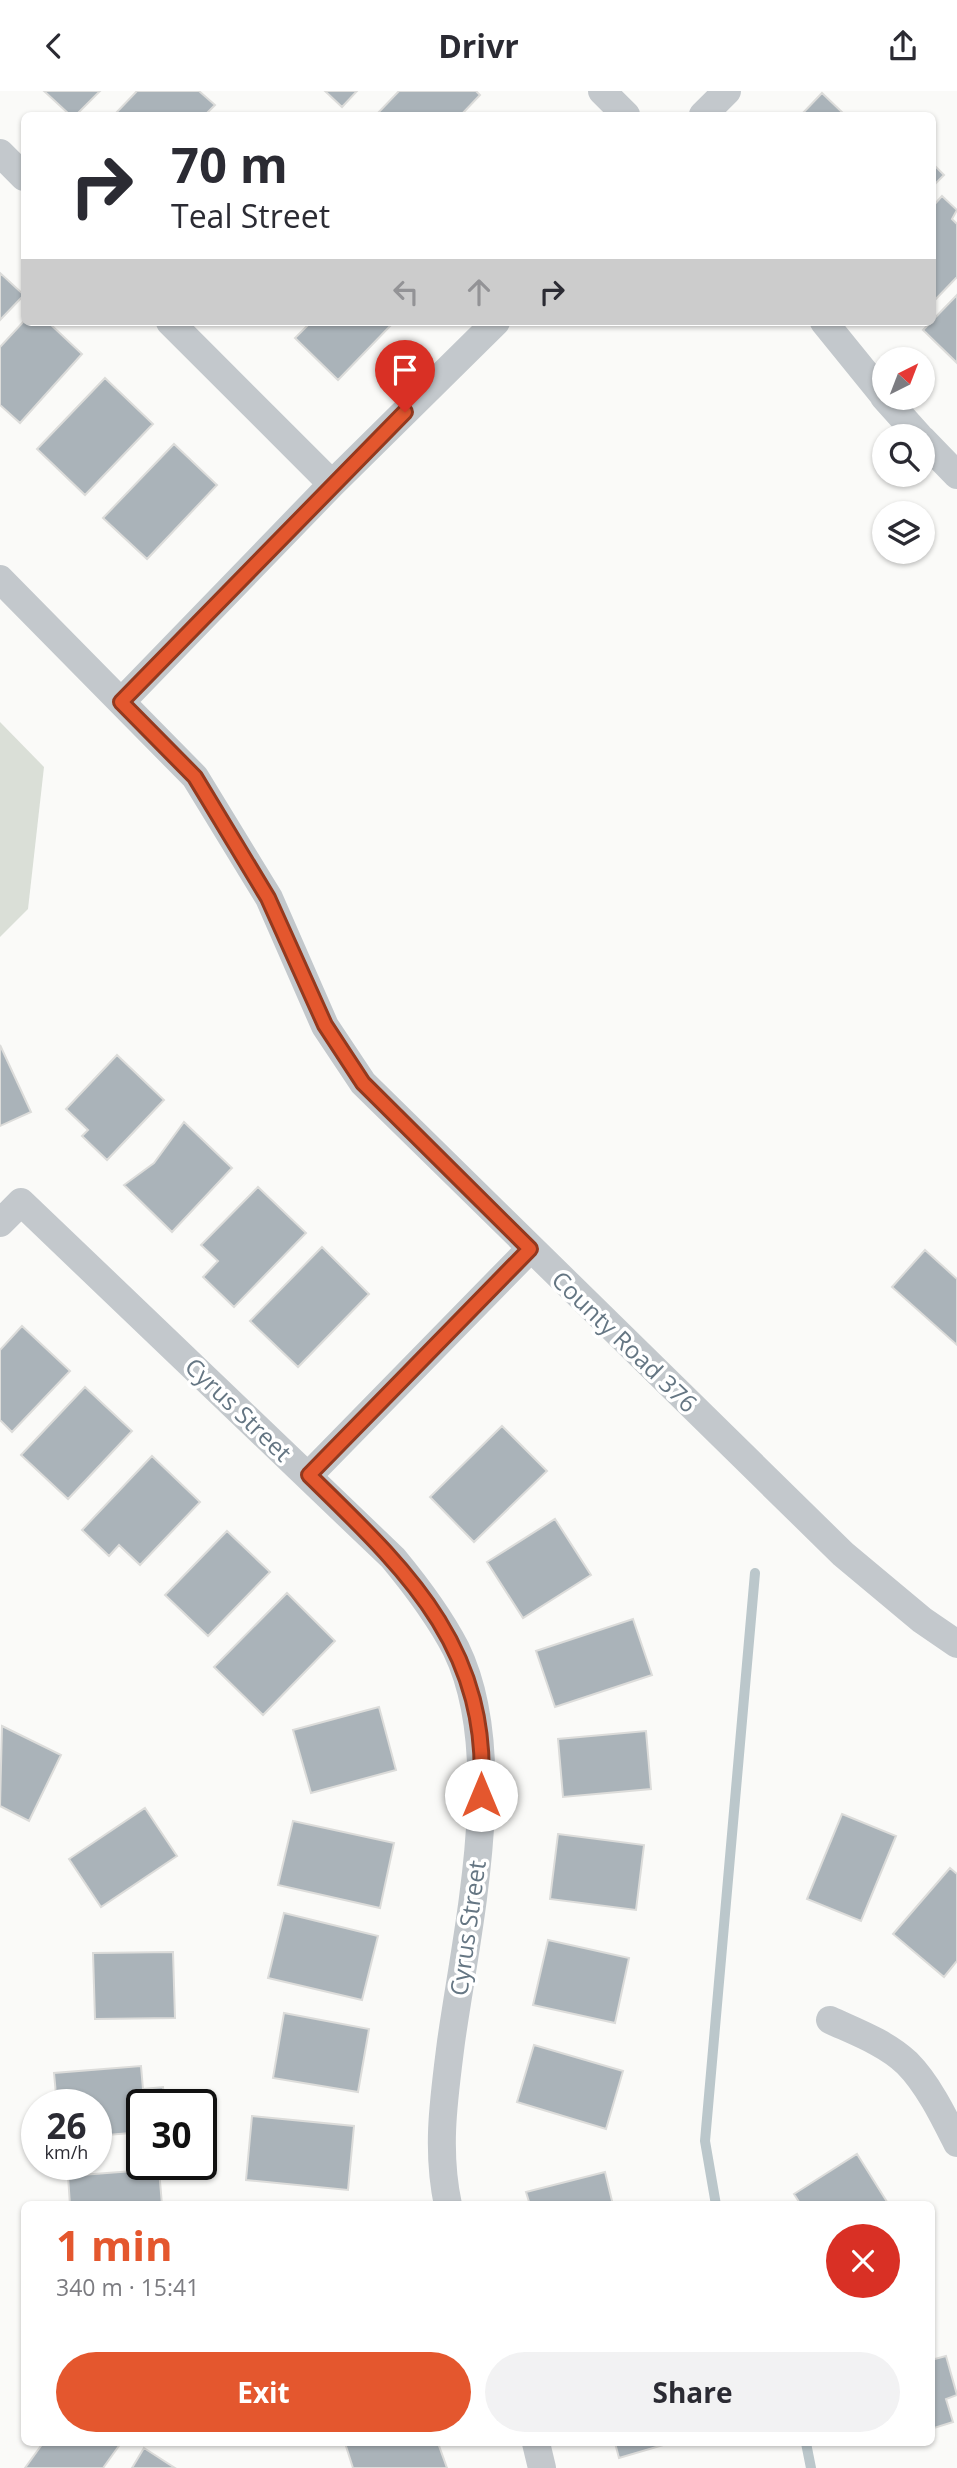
<!DOCTYPE html>
<meta charset="utf-8">
<style>
:root{--surface:#fff;--page:#f2f2f3;--text:#2b2b33;--muted:#7c7c81;--accent:#e4572e}
body{margin:0;font-family:"Open Sans",sans-serif;background:var(--page);color:var(--text);height:100vh;display:flex;flex-direction:column;font-size:26px;white-space:nowrap}
*{box-sizing:border-box;margin:0}
p{font-size:23px;color:var(--muted)}
.icon{flex:none;width:38px;height:38px;fill:none;stroke:currentColor;stroke-width:2;stroke-linecap:round;stroke-linejoin:round}
.map{position:relative;flex:1;overflow:hidden}
.side{position:absolute;left:21px;top:2110px;width:914px;height:245px;display:flex;flex-direction:column;background:var(--surface);border-radius:10px;box-shadow:0 2px 5px #0004}
.side>*{flex:none}
.top-card{position:absolute;left:21px;top:21px;width:915px;height:214px;border-radius:10px;box-shadow:0 2px 5px #0004;background:#fff;color:var(--text);overflow:hidden}
.needle{width:46px;rotate:42deg}
.tools{position:absolute;left:872px;top:256px;display:grid;gap:14px}
.tools a{display:grid;place-items:center;width:63px;height:63px;border-radius:50%;background:var(--surface);box-shadow:0 2px 5px #0004;font-size:35px}
.speed{position:absolute;left:21px;top:1998px;display:flex;gap:14px;font-size:35px;font-weight:700;text-align:center}
.speed>*{display:grid;place-content:center;width:91px;height:91px;border-radius:50%;background:var(--surface);box-shadow:0 2px 5px #0004;line-height:1}
.speed small{font-size:18px;font-weight:400}
.speed .limit{border:4px solid #111;border-radius:10px;background:#fff;color:#111}
.pin{position:absolute;display:grid;place-items:center;width:60px;height:60px;color:#fff;margin:-72px -30px;border-radius:50% 50% 50% 0;rotate:-45deg;box-shadow:0 0 7px #0007}
.pin .icon{rotate:45deg}
.me{position:absolute;width:77px;margin:-38px;rotate:0deg;stroke-linejoin:round;filter:drop-shadow(0 0 5px #0008)}
.turn{display:flex;align-items:center;gap:24px;height:147px;padding:0 35px;font-size:32px}
.turn .icon{width:91px;height:91px;stroke-width:2.5}
.turn b{display:block;font-size:49px;line-height:60px}
.lanes{display:flex;align-items:center;height:66px;padding:0 35px;background:#0003;justify-content:center;gap:35px;direction:ltr}
.lanes .off{opacity:.35}
.round{display:grid;place-items:center;flex:none;width:74px;height:74px;border-radius:37px;background:var(--page)}
.head{display:flex;align-items:center;justify-content:space-between;height:119px;padding:0 35px}
h1{font-size:42px;font-weight:700;line-height:52px;color:var(--accent)}
.cta{display:flex;gap:14px;margin-top:auto;padding:14px 35px}
.cta a{flex:1;height:80px;border-radius:42px;background:var(--accent);color:#fff;font-size:28px;font-weight:700;line-height:80px;text-align:center}
.cta a+a{background:var(--page);color:var(--text)}
header{display:flex;justify-content:space-between;align-items:center;height:91px;padding:0 35px;background:var(--surface);font-size:32px;font-weight:700}
.map>svg:first-child{display:block}
.green{fill:#dadfd7}
.lines{fill:none;stroke-linecap:round;stroke-linejoin:round}
.stream{stroke:#bbc7cb;stroke-width:10}
.building{fill:#aab3b9;stroke:#dcdcda;stroke-width:2}
.street{stroke:#c3c8cc;stroke-width:28}
.route-casing{stroke:#94391e;stroke-width:18}
.route{stroke:#e4572e;stroke-width:12}
.labels{text-anchor:middle;dominant-baseline:central;stroke-width:7;stroke-linejoin:round;paint-order:stroke}
.street-label{font-size:24px;fill:#657683;stroke:#fff}
</style>
<header><svg class="icon" aria-label="back" viewBox="0 0 24 24"><path d="M15 5l-7 7 7 7"/></svg>Drivr<svg class="icon" aria-label="share" viewBox="0 0 24 24"><path d="M12 15V3M7 8l5-5 5 5M5 13v7h14v-7"/></svg></header>
<div class="map">
<svg width="957" height="2377" viewBox="0 0 957 2377">
<rect width="100%" height="100%" fill="#fafaf8"/>
<!-- green -->
<path class="green" d="M0,631l44,45 -16,142 -28,28z"/>
<g class="lines">
<!-- stream -->
<path class="stream" d="M716,2114l-11,-64 50,-568
M806,2352l5,25"/>
</g>
<!-- building -->
<path class="building" d="M44,0h56l-24,24h-6z
M137,0h62l16,14 -10,10h-91z
M325,0h32l-15,16z
M399,0h77l4,4 -19,20h-85z
M822,2l23,22h-44z
M933,73l11,11 -11,11z
M942,105l15,14 -5,9 5,5v53l-24,25v-96z
M0,182l24,22 -24,25z
M957,204v68l-34,-33z
M24,230l24,1 34,32 -62,69 -20,-18v-58z
M311,231h83l-56,58 -43,-42z
M105,287l48,46 -68,71 -48,-46z
M174,353l43,41 -70,74 -44,-41z
M0,954l31,67 -31,14z
M117,964l47,45 -57,60 -25,-24 6,-6 -22,-21z
M184,1031l48,46 -60,64 -48,-47 30,-22z
M258,1096l48,46 -72,74 -31,-30 15,-16 -17,-16z
M322,1156l47,47 -71,73 -48,-46z
M925,1159l32,29v66l-65,-58z
M22,1235l48,45 -58,61 -12,-12v-70z
M85,1296l47,44 -64,68 -47,-44z
M502,1335l45,45 -73,71 -44,-45z
M152,1365l48,46 -60,63 -21,-20 -10,11 -27,-26z
M555,1428l36,56 -68,43 -36,-56z
M227,1440l43,41 -62,64 -43,-41z
M287,1502l48,48 -72,74 -49,-48z
M633,1528l19,56 -97,32 -19,-56z
M379,1616l17,63 -85,23 -18,-63z
M2,1635l59,29 -32,66 -29,-15z
M646,1640l5,58 -88,8 -5,-58z
M145,1717l32,48 -76,51 -32,-48z
M842,1723l54,22 -35,85 -54,-22z
M293,1730l101,22 -14,65 -102,-23z
M558,1743l86,11 -8,65 -86,-11z
M950,1777l7,6v87l-13,16 -51,-43z
M284,1822l94,23 -16,64 -94,-22z
M548,1849l81,18 -14,65 -82,-18z
M173,1861l2,66 -80,1 -2,-66z
M284,1922l85,16 -11,63 -85,-14z
M534,1954l89,26 -17,58 -89,-27z
M141,1975l2,23 20,-2 2,18h-23v27l-46,4v-31h-39l-3,-32z
M252,2025l102,10 -6,64 -102,-10z
M857,2063l32,51h-88l-7,-11z
M159,2078l3,36h-92l-2,-29z
M605,2081l8,33h-83l-4,-13z
M946,2265l11,39 -11,4 7,23 -22,7v-69z
M43,2352h78l-18,25h-78z
M345,2352h93l9,25h-94z
M615,2352h55l-51,15z
M144,2357l31,20h-43z"/>
<g class="lines">
<!-- street -->
<path class="street" d="M602,0l24,24
M703,24l24,-24
M0,62l24,24
M170,231l162,162
M824,231l60,74
M884,306l35,39
M922,348l35,36
M0,488l195,198 74,121 56,128 38,57 480,471 79,66 35,24
M121,611l211,-218 164,-162
M0,1132l21,-21 372,356c24,29 46,58 63,91 52,106 11,279 -5,393 -7,56 -15,107 -3,163
M309,1384l221,-226
M830,1929c26,12 56,23 77,43 21,21 37,54 50,80
M536,2352l6,25"/>
</g>
<g class="lines">
<!-- route casing -->
<g class="route-casing">
<path id="route" d="M405,321l-284,290 74,75 73,121 57,127 38,58 167,166 -221,226c97,95 182,172 172,320"/>
</g>
<!-- route -->
<use href="#route" class="route"/>
</g>
<g class="labels">
<!-- street labels -->
<g class="street-label">
<text transform="translate(625 1250) rotate(44)">County Road 376</text>
<text transform="translate(239 1318) rotate(44)">Cyrus Street</text>
<text transform="translate(467 1837) rotate(-82)">Cyrus Street</text>
</g>
</g>
</svg>
<div class="tools">
<a><svg class="needle" viewBox="-14 -14 28 28"><path d="M0-13l5 13h-10z" fill="#e53935"/><path d="M0 13l5-13h-10z" fill="#7c7c81"/></svg></a>
<a><svg class="icon" aria-label="search" viewBox="0 0 24 24"><circle cx="10" cy="10" r="6"/><path d="M15 15l6 6"/></svg></a>
<a><svg class="icon" aria-label="layers" viewBox="0 0 24 24"><path d="M12 4l9 5-9 5-9-5zM3 14l9 5 9-5"/></svg></a>
</div>
<div class="speed"><div>26<small>km/h</small></div><div class="limit">30</div></div>
<div class="pin" style="left:405px;top:321px;background:#d93025"><svg class="icon" aria-label="arrive" viewBox="0 0 24 24"><path d="M6 21V4h12l-3 4 3 4H6"/></svg></div>
<svg class="me" style="left:481px;top:1704px" viewBox="-20 -20 40 40"><circle r="19" fill="#fff"/><path d="M0-13L10 11 0 6-10 11z" fill="#e4572e"/></svg>
<div class="top-card">
<div class="turn"><svg class="icon" aria-label="right" viewBox="0 0 24 24"><path d="M7 20v-9h11M14 6l5 5-5 5"/></svg><div><b>70 m</b>Teal Street</div></div>
<div class="lanes"><svg class="icon off" aria-label="left" viewBox="0 0 24 24"><path d="M17 20v-9H6M10 6l-5 5 5 5"/></svg><svg class="icon off" aria-label="ahead" viewBox="0 0 24 24"><path d="M12 20V5M6 11l6-6 6 6"/></svg><svg class="icon" aria-label="right" viewBox="0 0 24 24"><path d="M7 20v-9h11M14 6l5 5-5 5"/></svg></div>
</div>
<section class="side">
<div class="head"><div><h1>1 min</h1><p>340 m · 15:41</p></div><a class="round" style="background:#d93025;color:#fff"><svg class="icon" aria-label="close" viewBox="0 0 24 24"><path d="M6 6l12 12M18 6L6 18"/></svg></a></div>
<div class="cta"><a>Exit</a><a>Share</a></div>
</section>
</div>
